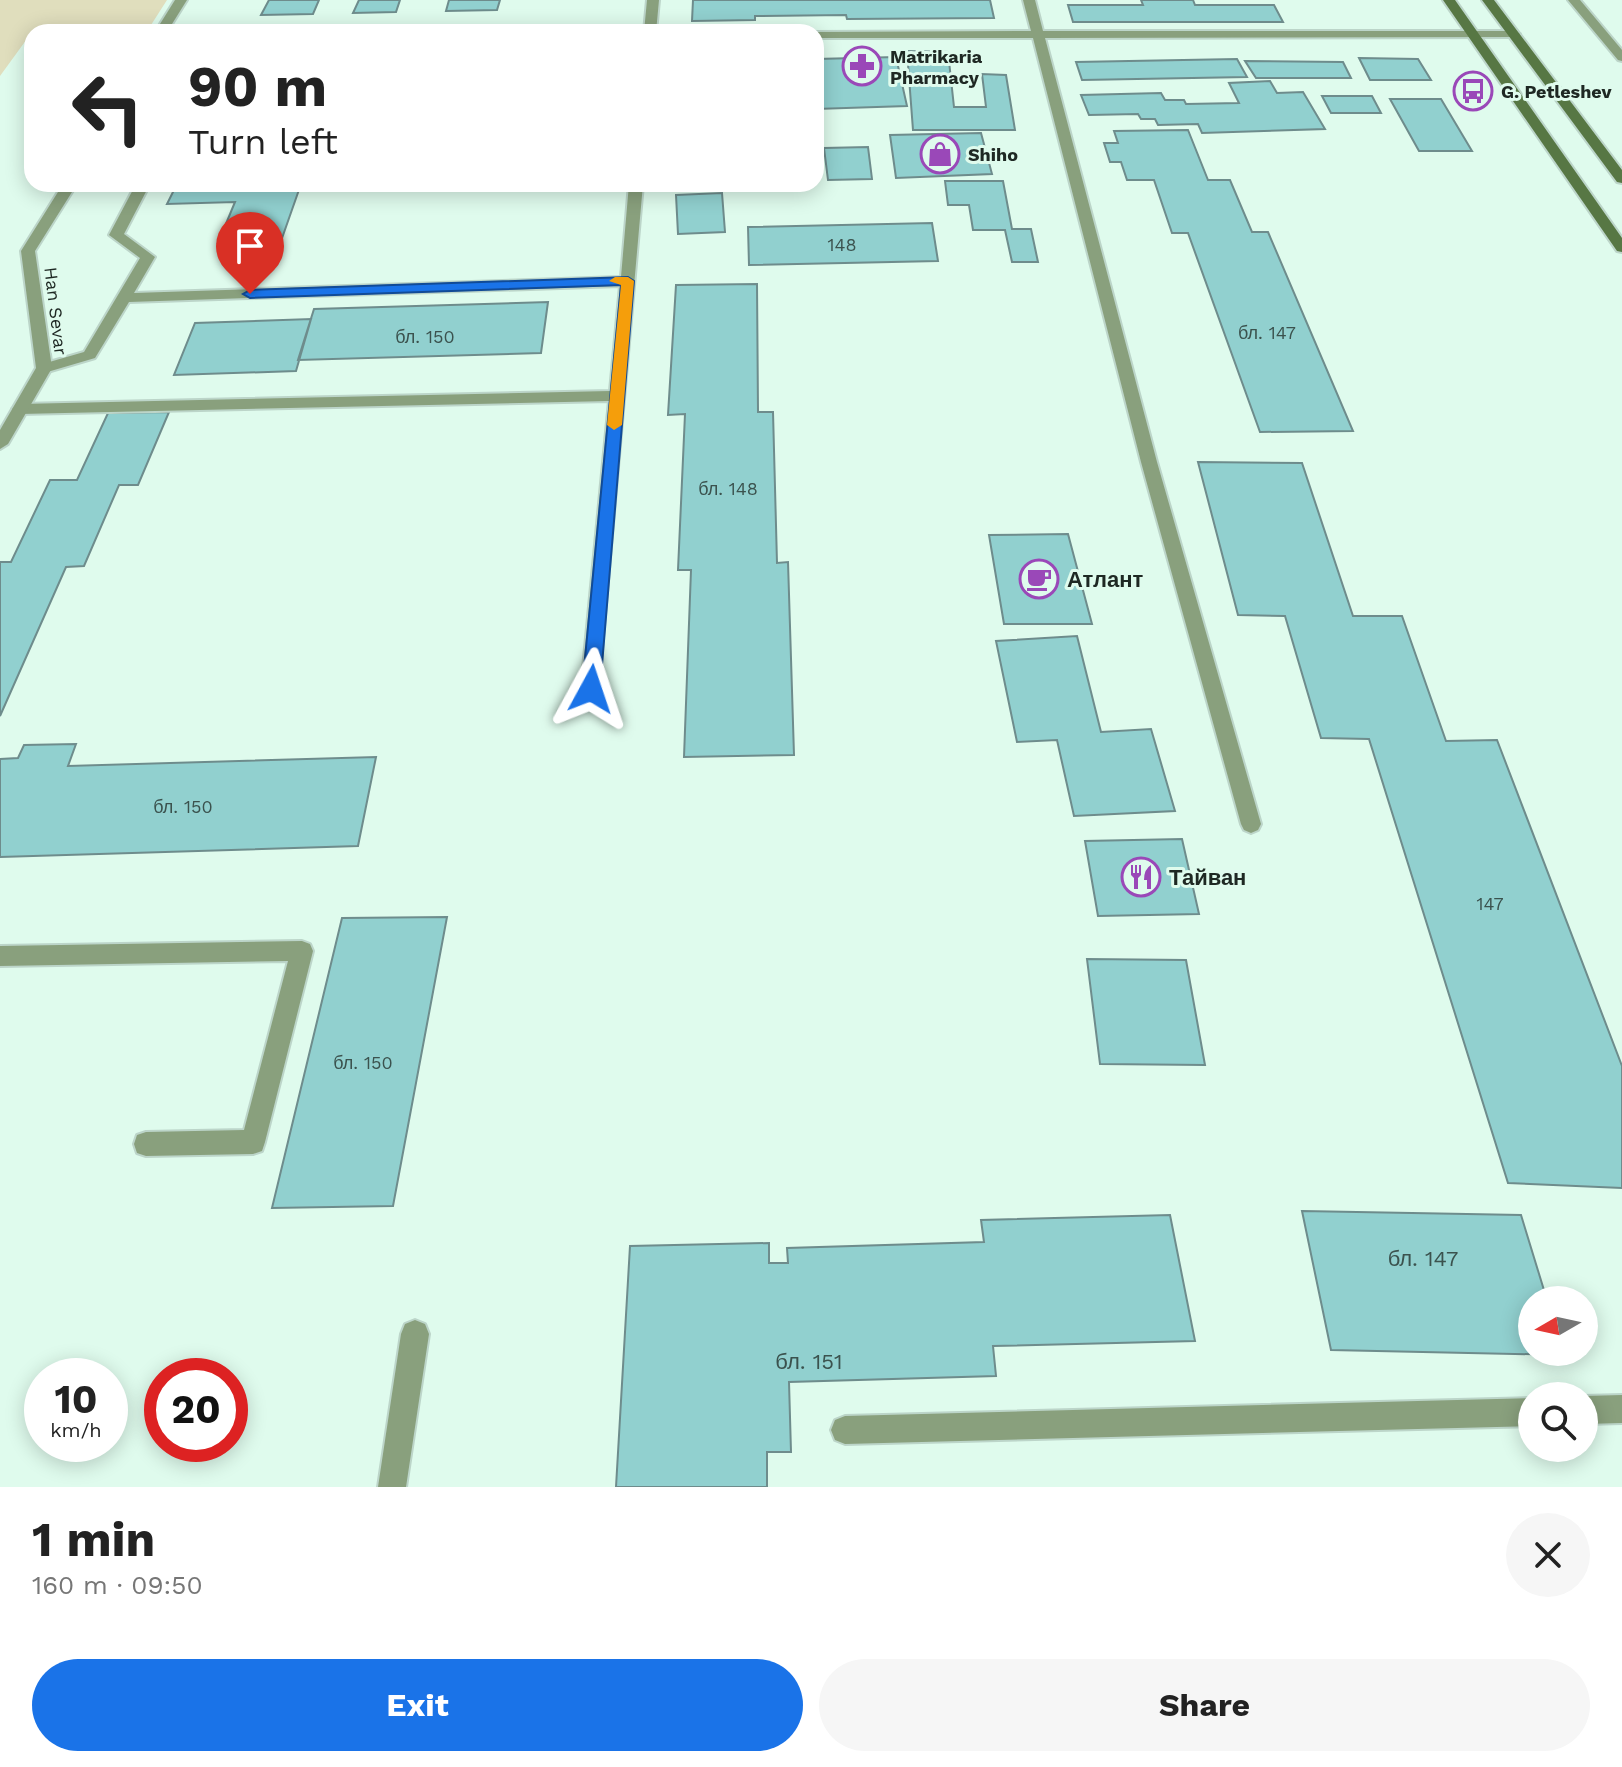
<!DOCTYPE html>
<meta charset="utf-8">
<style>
:root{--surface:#fff;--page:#f6f6f6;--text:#222;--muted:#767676;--accent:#1a73e8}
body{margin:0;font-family:"Work Sans",sans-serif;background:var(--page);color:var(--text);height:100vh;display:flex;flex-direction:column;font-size:30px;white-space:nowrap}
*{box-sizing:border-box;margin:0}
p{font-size:26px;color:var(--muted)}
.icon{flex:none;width:44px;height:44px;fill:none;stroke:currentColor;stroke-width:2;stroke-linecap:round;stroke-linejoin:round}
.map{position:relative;height:1487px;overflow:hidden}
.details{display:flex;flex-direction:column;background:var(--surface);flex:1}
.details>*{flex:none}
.hud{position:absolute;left:24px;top:24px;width:800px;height:168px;border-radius:24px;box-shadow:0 4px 20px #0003;background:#fff;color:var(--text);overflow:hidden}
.needle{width:52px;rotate:261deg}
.tools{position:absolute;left:1518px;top:1286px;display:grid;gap:16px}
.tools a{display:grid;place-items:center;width:80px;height:80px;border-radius:50%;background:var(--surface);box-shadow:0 4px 20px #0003;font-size:40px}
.speed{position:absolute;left:24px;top:1358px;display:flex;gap:16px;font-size:40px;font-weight:700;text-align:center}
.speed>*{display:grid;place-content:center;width:104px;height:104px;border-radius:50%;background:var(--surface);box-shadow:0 4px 20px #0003;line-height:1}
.speed small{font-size:20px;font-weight:400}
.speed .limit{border:12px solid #d22;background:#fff;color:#111}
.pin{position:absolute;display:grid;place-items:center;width:68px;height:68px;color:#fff;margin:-82px -34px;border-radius:50% 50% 50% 0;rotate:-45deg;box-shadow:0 0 8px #0007}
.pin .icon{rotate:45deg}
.me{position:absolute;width:88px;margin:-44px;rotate:5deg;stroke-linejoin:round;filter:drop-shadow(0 0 6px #0008)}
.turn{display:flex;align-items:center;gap:28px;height:168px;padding:0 32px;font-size:36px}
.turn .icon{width:104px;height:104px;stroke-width:2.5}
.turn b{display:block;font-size:56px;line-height:68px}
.round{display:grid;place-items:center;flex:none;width:84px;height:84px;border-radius:42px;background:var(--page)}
.overview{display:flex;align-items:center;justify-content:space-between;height:136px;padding:0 32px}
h1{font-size:48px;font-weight:700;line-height:60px}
.cta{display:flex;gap:16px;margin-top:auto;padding:16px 32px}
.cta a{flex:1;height:92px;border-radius:48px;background:var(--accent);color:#fff;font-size:32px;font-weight:700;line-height:92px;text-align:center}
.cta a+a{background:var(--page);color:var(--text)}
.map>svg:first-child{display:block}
.green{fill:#e0debd}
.building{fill:#91d0cf;stroke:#6e8c8c;stroke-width:2}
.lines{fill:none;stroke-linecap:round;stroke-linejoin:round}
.service-casing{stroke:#bcd5c9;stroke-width:4}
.minor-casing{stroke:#bcd5c9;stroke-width:4}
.secondary-casing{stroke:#bcd5c9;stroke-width:4}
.service{fill:#89a07d;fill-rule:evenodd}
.minor{fill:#89a07d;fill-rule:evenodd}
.secondary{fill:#577744;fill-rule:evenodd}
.route{fill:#1a73e8;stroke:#114b97;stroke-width:2}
.slow{fill:#f59e0b}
.labels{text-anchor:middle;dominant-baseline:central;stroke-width:6;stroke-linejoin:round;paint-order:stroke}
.far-poi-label{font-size:18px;font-weight:bold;fill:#1e2823;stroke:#dffbed;text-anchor:start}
.number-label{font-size:18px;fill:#3b524e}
.far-street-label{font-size:18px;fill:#1e2823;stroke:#dffbed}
.poi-label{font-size:22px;font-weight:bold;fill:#1e2823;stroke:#dffbed;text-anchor:start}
.near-number-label{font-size:22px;fill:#3b524e}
</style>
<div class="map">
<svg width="1622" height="1487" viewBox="0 0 1622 1487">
<rect width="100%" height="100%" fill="#dffbed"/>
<!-- green -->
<path class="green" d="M0,0h167l-16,25 -119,7 -32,44z"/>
<!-- building -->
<path class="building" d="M269,0h50l-6,14 -52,1z
M359,0h41l-4,12 -43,1z
M449,0h51l-3,10 -51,1z
M693,0h297l4,18 -147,1 -1,-4 -91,1v4l-63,1z
M1141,0h52l2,5h79l9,17h-210l-5,-17h75z
M907,51l41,1 6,55h32l-4,-33 24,1 9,55h-102z
M896,57l11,49 -91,3v-50z
M1359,58l59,1 13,21h-61z
M1237,59l10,18 -165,3 -6,-18z
M1245,61l98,1 8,16h-95z
M1270,81l7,12 26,-1 22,37 -123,4 -4,-9 -40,1 -3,-6h-14l-3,-5 -49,1 -8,-20 80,-2 4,7h19l2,4 53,-1 -10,-20z
M1322,96h50l9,17h-50z
M1390,99h51l31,52h-53z
M1188,130l20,50h22l22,52h16l85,199 -93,1 -72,-199h-16l-18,-53h-27l-6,-18h-11l-6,-19h14l-4,-12z
M981,133l11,41 -96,4 -6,-43z
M868,147l4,32 -44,1 -4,-32z
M945,181h58l9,48h19l7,33h-26l-7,-32h-32l-4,-25h-21z
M177,184h124l-20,57 -63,2 17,-41 -68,2z
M722,193l3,39 -47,2 -2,-39z
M932,223l6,38 -189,4 -1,-38z
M757,284l1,128h15l4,151 11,-1 6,193 -110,2 7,-187h-13l7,-156 -17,1 8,-130z
M548,302l-7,51 -243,7 16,-51z
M311,319l-15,52 -122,4 21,-52z
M169,412l-31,73h-19l-35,81 -18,1 -66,149v-154h11l39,-82h27l31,-67z
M1198,462l104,1 51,153h49l44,125 51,-1 125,326v122l-114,-5 -139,-444 -48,-1 -36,-122 -47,-1z
M1068,534l24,90h-88l-15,-89z
M1077,636l24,96 50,-3 24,82 -101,5 -17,-76 -40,2 -21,-101z
M76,744l-8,22 308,-9 -18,89 -358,11v-98l18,-1 6,-13z
M1182,839l17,75 -101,2 -13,-75z
M447,917l-54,289 -121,2 70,-290z
M1087,959l99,1 19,105 -105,-1z
M1302,1211l219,4 26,85h-15v52h32l1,3 -234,-5z
M1170,1215l25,126 -202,5 3,30 -207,6 2,70h-24v35h-151l14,-241 139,-3v20h19l-1,-15 197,-6 -3,-22z"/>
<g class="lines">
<!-- service casing -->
<g class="service-casing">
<path id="service" d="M647,0h12l-3,32h-12z
M1023,0h12l8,31h471l6,3 -6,3 -469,1 112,424 104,362 -3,6 -7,3 -7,-3 -3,-6 -100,-362 -108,-424h-217l-2,-6 217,-1z
M1568,0h12l42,50v11l-4,-1z
M136,184h14l-26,50 31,23 -21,36 487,-16 8,-93h14l-45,510h-14l-3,-5 28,-288 -589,13 -8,-5 8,-5 590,-13 10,-105 -491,16 -34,56 -51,15 -5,-2v-6l45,-13 56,-94 -31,-23z
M302,941l8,3 3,7 -48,191 -3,9 -9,3 -107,2 -9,-3 -3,-9 3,-9 9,-3 98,-2 44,-169 -288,5v-20z
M415,1320l10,4 4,10 -23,153h-28l23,-153 4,-10z
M1622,1395v28l-38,1v-28z
M1532,1398v28l-687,18 -10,-4 -4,-10 4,-10 10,-4z"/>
</g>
<!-- minor casing -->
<g class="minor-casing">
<path id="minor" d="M175,0h12l-20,32h-12z
M63,184h14l-42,67 17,117 -44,76 -8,5v-19l36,-62 -15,-117z"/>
</g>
<!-- secondary casing -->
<g class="secondary-casing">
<path id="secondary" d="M1443,0h12l167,238v14l-5,-1z
M1482,0h12l128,170v13l-5,-1z"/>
</g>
<!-- service -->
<use href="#service" class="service"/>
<!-- minor -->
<use href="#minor" class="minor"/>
<!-- secondary -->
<use href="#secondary" class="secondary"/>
</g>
<!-- route -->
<path class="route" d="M628,277l6,4 -34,408 -9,7 -9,-7 39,-404 -371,13 -7,-4 7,-4z"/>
<!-- slow -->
<path class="slow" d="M615,277h13l6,4 -12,144 -8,5 -7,-5 14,-140 -12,-4z"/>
<!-- icons -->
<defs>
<g id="pharmacy-ring" transform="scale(2)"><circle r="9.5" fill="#dffbed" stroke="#9a48b8" stroke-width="1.5"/><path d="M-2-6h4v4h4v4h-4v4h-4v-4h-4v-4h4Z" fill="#9a48b8"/></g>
<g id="bus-ring" transform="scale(2)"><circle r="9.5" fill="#dffbed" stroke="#9a48b8" stroke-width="1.5"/><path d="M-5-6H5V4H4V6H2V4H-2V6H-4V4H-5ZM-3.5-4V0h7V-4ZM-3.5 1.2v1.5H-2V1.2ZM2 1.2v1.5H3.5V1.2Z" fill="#9a48b8"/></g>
<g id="shop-ring" transform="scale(2)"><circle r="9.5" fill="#dffbed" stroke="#9a48b8" stroke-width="1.5"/><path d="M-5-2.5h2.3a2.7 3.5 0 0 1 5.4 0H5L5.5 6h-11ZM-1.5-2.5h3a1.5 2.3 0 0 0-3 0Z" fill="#9a48b8"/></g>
<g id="cafe-ring" transform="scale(2)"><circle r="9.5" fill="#dffbed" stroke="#9a48b8" stroke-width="1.5"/><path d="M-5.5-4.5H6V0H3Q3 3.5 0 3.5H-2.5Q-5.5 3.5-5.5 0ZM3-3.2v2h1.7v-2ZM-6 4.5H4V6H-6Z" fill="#9a48b8"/></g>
<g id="restaurant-ring" transform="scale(2)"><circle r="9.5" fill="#dffbed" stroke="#9a48b8" stroke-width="1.5"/><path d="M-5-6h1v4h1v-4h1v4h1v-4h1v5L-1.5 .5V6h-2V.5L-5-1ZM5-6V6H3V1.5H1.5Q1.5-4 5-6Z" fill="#9a48b8"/></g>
</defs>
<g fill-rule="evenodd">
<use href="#pharmacy-ring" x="862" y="66"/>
<use href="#bus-ring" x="1473" y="91"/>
<use href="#shop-ring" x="940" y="154"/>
<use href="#cafe-ring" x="1039" y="579"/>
<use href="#restaurant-ring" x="1141" y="877"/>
</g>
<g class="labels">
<!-- far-poi labels -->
<g class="far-poi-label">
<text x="890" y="56">Matrikaria<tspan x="890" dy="21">Pharmacy</tspan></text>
<text x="1501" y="91">G. Petleshev</text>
<text x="968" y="154">Shiho</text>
</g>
<!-- number labels -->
<g class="number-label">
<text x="842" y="244">148</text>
<text x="1267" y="332">бл. 147</text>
<text x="425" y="336">бл. 150</text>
<text x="728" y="488">бл. 148</text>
<text x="183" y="806">бл. 150</text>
<text x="1490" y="903">147</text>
<text x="363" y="1062">бл. 150</text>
</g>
<!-- far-street labels -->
<g class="far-street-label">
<text transform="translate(56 311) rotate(83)">Han Sevar</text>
</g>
<!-- poi labels -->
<g class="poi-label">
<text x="1067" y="579">Атлант</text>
<text x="1169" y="877">Тайван</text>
</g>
<!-- near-number labels -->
<g class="near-number-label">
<text x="1423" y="1258">бл. 147</text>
<text x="809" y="1361">бл. 151</text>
</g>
</g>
</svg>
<div class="tools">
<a><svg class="needle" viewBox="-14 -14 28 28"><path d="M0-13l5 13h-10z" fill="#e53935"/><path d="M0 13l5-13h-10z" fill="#767676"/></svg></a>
<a><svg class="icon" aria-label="search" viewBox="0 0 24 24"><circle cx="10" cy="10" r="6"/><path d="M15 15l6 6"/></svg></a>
</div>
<div class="speed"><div>10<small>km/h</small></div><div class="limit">20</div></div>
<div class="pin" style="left:250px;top:294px;background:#d93025"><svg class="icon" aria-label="arrive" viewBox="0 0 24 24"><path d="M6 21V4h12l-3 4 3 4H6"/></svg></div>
<svg class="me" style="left:591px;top:689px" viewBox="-20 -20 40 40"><path d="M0-17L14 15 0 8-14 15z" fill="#1a73e8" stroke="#fff" stroke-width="4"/></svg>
<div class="hud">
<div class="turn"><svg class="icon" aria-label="left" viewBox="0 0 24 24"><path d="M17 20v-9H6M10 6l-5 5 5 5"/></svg><div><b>90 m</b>Turn left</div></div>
</div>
</div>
<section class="details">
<div class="overview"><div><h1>1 min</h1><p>160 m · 09:50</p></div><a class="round"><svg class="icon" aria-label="close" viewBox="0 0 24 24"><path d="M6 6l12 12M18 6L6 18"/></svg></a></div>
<div class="cta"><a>Exit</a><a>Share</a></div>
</section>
